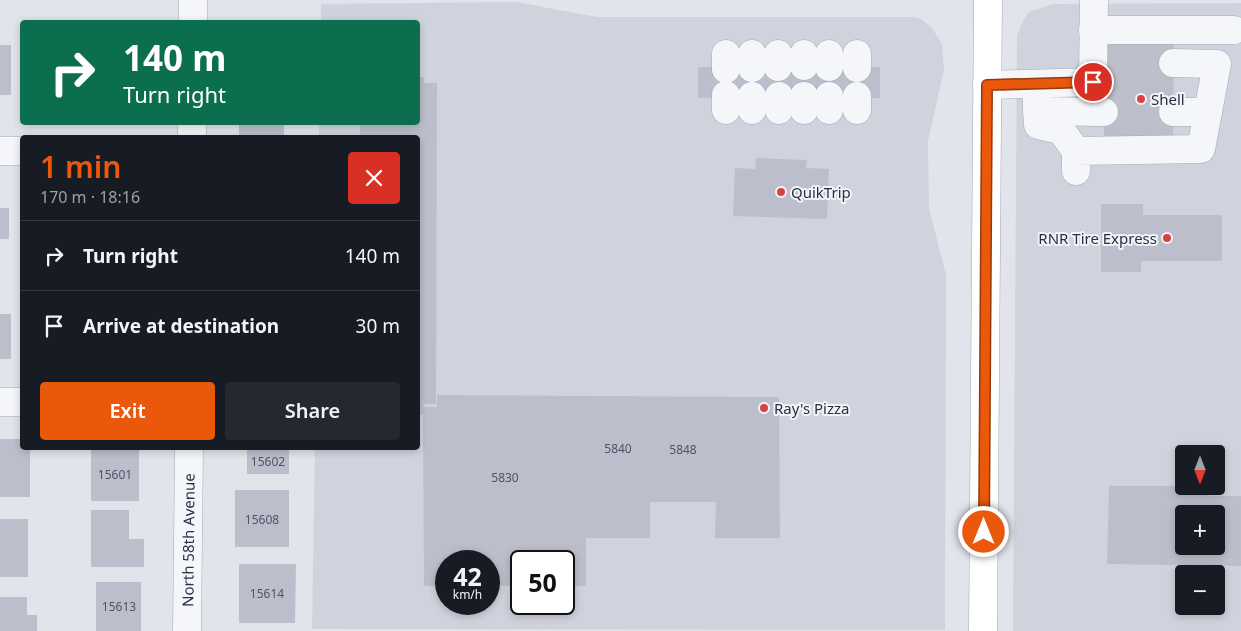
<!DOCTYPE html>
<meta charset="utf-8">
<style>
:root{--surface:#171b24;--page:#242831;--text:#f1f3f6;--muted:#9ea1a6;--line:#363941;--accent:#ea580c}
body{margin:0;font-family:"Noto Sans",sans-serif;background:var(--page);color:var(--text);height:100vh;display:flex;flex-direction:column;font-size:19px;white-space:nowrap}
*{box-sizing:border-box;margin:0}
p{font-size:16px;color:var(--muted)}
.icon{flex:none;width:28px;height:28px;fill:none;stroke:currentColor;stroke-width:2;stroke-linecap:round;stroke-linejoin:round}
.map{position:relative;flex:1;overflow:hidden}
.sheet{position:absolute;left:20px;top:135px;width:400px;height:315px;display:flex;flex-direction:column;background:var(--surface);border-radius:5px;box-shadow:0 2px 8px #0003}
.sheet>*{flex:none}
.top-card{position:absolute;left:20px;top:20px;width:400px;height:105px;border-radius:5px;box-shadow:0 2px 8px #0003;background:#0b6e4f;color:#fff;overflow:hidden}
.needle{width:32px;rotate:180deg}
.controls{position:absolute;left:1175px;top:445px;display:grid;gap:10px}
.controls a{display:grid;place-items:center;width:50px;height:50px;border-radius:5px;background:var(--surface);box-shadow:0 2px 8px #0003;font-size:25px}
.speed{position:absolute;left:435px;top:550px;display:flex;gap:10px;font-size:25px;font-weight:700;text-align:center}
.speed>*{display:grid;place-content:center;width:65px;height:65px;border-radius:50%;background:var(--surface);box-shadow:0 2px 8px #0003;line-height:1}
.speed small{font-size:12px;font-weight:400}
.speed .limit{border:2px solid #111;border-radius:8px;background:#fff;color:#111}
.pin{position:absolute;display:grid;place-items:center;width:42px;height:42px;color:#fff;margin:-21px;border:2px solid #fff;border-radius:50%;box-shadow:0 1px 5px #0007}
.me{position:absolute;width:55px;margin:-28px;rotate:0deg;stroke-linejoin:round;filter:drop-shadow(0 0 4px #0008)}
.turn{display:flex;align-items:center;gap:18px;height:105px;padding:0 20px;font-size:22px}
.turn .icon{width:65px;height:65px;stroke-width:2.5}
.turn b{display:block;font-size:35px;line-height:42px}
.round{display:grid;place-items:center;flex:none;width:52px;height:52px;border-radius:5px;background:var(--page)}
.summary{display:flex;align-items:center;justify-content:space-between;height:85px;padding:0 20px}
h1{font-size:30px;font-weight:600;line-height:38px;color:var(--accent)}
.cta{display:flex;gap:10px;margin-top:auto;padding:10px 20px}
.cta a{flex:1;height:58px;border-radius:5px;background:var(--accent);color:#fff;font-size:20px;font-weight:600;line-height:58px;text-align:center}
.cta a+a{background:var(--page);color:var(--text)}
ul{padding:0;list-style:none}
li{display:flex;align-items:center;gap:15px;height:70px;padding:0 20px;border-top:1px solid var(--line)}
li div{flex:1}
li b{display:block;font-size:19px}
li em{font-style:normal}
.map>svg:first-child{display:block}
.built{fill:#d0d3dd;fill-rule:evenodd}
.building{fill:#bcbfcb;fill-rule:evenodd}
.lines{fill:none;stroke-linecap:round;stroke-linejoin:round}
.minor-tunnel{stroke:#bdc0ca;stroke-width:28;stroke-dasharray:28 14;stroke-linecap:butt}
.minor-casing{stroke:#a7aab6;stroke-width:29}
.major-casing{stroke:#a1a6b8;stroke-width:29}
.minor{stroke:#f5f6f9;stroke-width:28}
.major{stroke:#fff;stroke-width:28}
.route-casing{stroke:#983908;stroke-width:12}
.route{stroke:#ea580c;stroke-width:9}
.poi-dot{fill:#d54442;stroke:#f2f4f8;stroke-width:2}
.labels{text-anchor:middle;dominant-baseline:central;stroke-width:4;stroke-linejoin:round;paint-order:stroke}
.number-label{font-size:12px;fill:#4e5366}
.poi-label{font-size:15px;fill:#292f44;stroke:#f2f4f8;text-anchor:start}
.street-label{font-size:15px;fill:#292f44;stroke:#f2f4f8}
</style>
<div class="map">
<svg width="1241" height="631" viewBox="0 0 1241 631">
<rect width="100%" height="100%" fill="#e2e4eb"/>
<!-- built -->
<path class="built" d="M516,2l81,15h316l8,2 11,9 10,16 2,26 -16,71 1,67 17,67 -1,355 -633,-1 3,-181h103v-310l-99,-1v-14l99,-1v-100h-97v-18zM446,561h43v43h-43zM521,561h43v43h-43z
M1241,3v628h-228l4,-596 6,-14 6,-9 24,-8zM1184,454h32v32h-32zM1184,514h32v32h-32zM1184,574h32v32h-32z"/>
<!-- building -->
<path class="building" d="M1104,32l70,1 -1,104h-69z
M0,45h11v50h-11z
M698,67h182v31h-182z
M418,77h6v6h13l-1,321h-12l-1,3h14v-12l342,2 1,141h-65l1,-36h-66v36h-64v48h-22v-25h-43v25h-32v-25h-43v25h-22l-1,-171h-5v-277h-58v-16h58z
M239,122h45v16h-45z
M756,158l51,2 -1,8 23,1 -2,50 -94,-3 2,-48 20,1z
M1101,204h42v11h79v46h-81v11h-40z
M0,208h9v31h-9z
M20,301h2v58h-2z
M0,314h11v45h-11z
M0,439h22v9h8v49h-30z
M91,448h48v53h-48z
M247,448h42v26h-42z
M1109,486h99l1,10h32v70l-134,-2zM1184,514h32v32h-32z
M235,490h54v57h-54z
M91,510h38v29h15v28h-53z
M0,519h28v58h-28z
M239,564h57l-1,59h-56z
M96,582h45v49h-45z
M0,597h27v18h10v16h-37z"/>
<g class="lines">
<!-- minor-tunnel -->
<path class="minor-tunnel" d="M1104,62l69,1
M1104,112h69"/>
<!-- minor casing -->
<g class="minor-casing">
<g id="minor">
<path d="M193,22v-22"/>
<path d="M1093,30h141"/>
<path d="M726,54v15"/>
<path d="M752,54v14"/>
<path d="M778,54v13"/>
<path d="M804,54v12"/>
<path d="M829,54v13"/>
<path d="M857,54v14"/>
<path d="M1036,84l2,41 23,5 15,21"/>
<path d="M987,85l106,-3 1,-82"/>
<path d="M726,95v15"/>
<path d="M752,96v14"/>
<path d="M779,96v14"/>
<path d="M804,96v14"/>
<path d="M829,96v14"/>
<path d="M857,96v14"/>
<path d="M1037,111l67,1"/>
<path d="M1173,112h35"/>
<path d="M192,138v-16"/>
<path d="M0,151h22"/>
<path d="M1076,171v-20l125,-2 16,-85 -44,-1"/>
<path d="M0,402h22"/>
<path id="s1" d="M187,631l2,-183"/>
</g>
</g>
<!-- major casing -->
<g class="major-casing">
<path id="major" d="M983,631l5,-631"/>
</g>
<!-- minor -->
<use href="#minor" class="minor"/>
<!-- major -->
<use href="#major" class="major"/>
</g>
<g class="lines">
<!-- route casing -->
<g class="route-casing">
<path id="route" d="M984,532l3,-447 106,-3"/>
</g>
<!-- route -->
<use href="#route" class="route"/>
</g>
<!-- markers -->
<g class="poi-dot">
<circle cx="1141" cy="99" r="5"/>
<circle cx="781" cy="192" r="5"/>
<circle cx="1167" cy="238" r="5"/>
<circle cx="764" cy="408" r="5"/>
</g>
<g class="labels">
<!-- number labels -->
<g class="number-label">
<text x="618" y="448">5840</text>
<text x="683" y="449">5848</text>
<text x="268" y="461">15602</text>
<text x="115" y="474">15601</text>
<text x="505" y="477">5830</text>
<text x="262" y="519">15608</text>
<text x="267" y="593">15614</text>
<text x="119" y="606">15613</text>
</g>
<!-- poi labels -->
<g class="poi-label">
<text x="1151" y="99">Shell</text>
<text x="791" y="192">QuikTrip</text>
<text x="1157" y="238" text-anchor="end">RNR Tire Express</text>
<text x="774" y="408">Ray's Pizza</text>
</g>
<!-- street labels -->
<g class="street-label">
<text stroke="none"><textPath href="#s1" startOffset="91">North 58th Avenue</textPath></text>
</g>
</g>
</svg>
<div class="controls">
<a><svg class="needle" viewBox="-14 -14 28 28"><path d="M0-13l5 13h-10z" fill="#e53935"/><path d="M0 13l5-13h-10z" fill="#9ea1a6"/></svg></a>
<a>+</a>
<a>−</a>
</div>
<div class="speed"><div>42<small>km/h</small></div><div class="limit">50</div></div>
<div class="pin" style="left:1093px;top:82px;background:#d93025"><svg class="icon" aria-label="arrive" viewBox="0 0 24 24"><path d="M6 21V4h12l-3 4 3 4H6"/></svg></div>
<svg class="me" style="left:984px;top:532px" viewBox="-20 -20 40 40"><circle r="17" fill="#ea580c" stroke="#fff" stroke-width="3"/><path d="M0-11L8 9 0 5-8 9z" fill="#fff"/></svg>
<div class="top-card">
<div class="turn"><svg class="icon" aria-label="right" viewBox="0 0 24 24"><path d="M7 20v-9h11M14 6l5 5-5 5"/></svg><div><b>140 m</b>Turn right</div></div>
</div>
<section class="sheet">
<div class="summary"><div><h1>1 min</h1><p>170 m · 18:16</p></div><a class="round" style="background:#d93025;color:#fff"><svg class="icon" aria-label="close" viewBox="0 0 24 24"><path d="M6 6l12 12M18 6L6 18"/></svg></a></div>
<ul>
<li><svg class="icon" aria-label="right" viewBox="0 0 24 24"><path d="M7 20v-9h11M14 6l5 5-5 5"/></svg><div><b>Turn right</b></div><em>140 m</em></li>
<li><svg class="icon" aria-label="arrive" viewBox="0 0 24 24"><path d="M6 21V4h12l-3 4 3 4H6"/></svg><div><b>Arrive at destination</b></div><em>30 m</em></li>
</ul>
<div class="cta"><a>Exit</a><a>Share</a></div>
</section>
</div>
